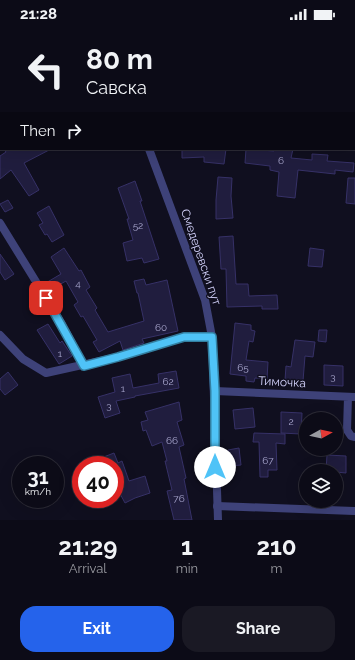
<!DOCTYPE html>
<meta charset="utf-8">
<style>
:root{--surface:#0c0b17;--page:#1a1924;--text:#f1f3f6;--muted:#9a9ba1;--line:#2c2b36;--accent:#2563eb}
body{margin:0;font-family:Raleway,sans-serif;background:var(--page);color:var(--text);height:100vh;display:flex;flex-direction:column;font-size:15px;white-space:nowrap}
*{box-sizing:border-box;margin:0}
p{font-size:13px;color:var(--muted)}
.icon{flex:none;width:22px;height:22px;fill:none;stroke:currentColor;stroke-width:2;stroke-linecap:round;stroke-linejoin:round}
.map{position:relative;height:492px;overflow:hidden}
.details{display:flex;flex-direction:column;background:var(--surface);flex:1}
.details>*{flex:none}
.guide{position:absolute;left:0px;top:0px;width:355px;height:122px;box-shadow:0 4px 16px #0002,0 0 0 1px var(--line);background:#0c0b17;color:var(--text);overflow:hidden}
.needle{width:26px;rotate:82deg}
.fabs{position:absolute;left:299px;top:384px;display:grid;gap:8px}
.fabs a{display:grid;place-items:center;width:44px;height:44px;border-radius:50%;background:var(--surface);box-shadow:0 4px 16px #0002,0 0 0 1px var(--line);font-size:20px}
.speed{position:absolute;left:12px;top:428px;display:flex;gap:8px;font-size:20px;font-weight:700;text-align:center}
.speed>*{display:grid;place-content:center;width:52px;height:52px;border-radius:50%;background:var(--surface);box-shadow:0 4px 16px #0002,0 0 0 1px var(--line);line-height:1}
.speed small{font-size:10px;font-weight:400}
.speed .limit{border:6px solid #d22;background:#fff;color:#111}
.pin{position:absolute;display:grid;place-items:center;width:34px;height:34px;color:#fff;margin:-17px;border-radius:8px;box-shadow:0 2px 6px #0006}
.me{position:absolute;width:44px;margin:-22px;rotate:0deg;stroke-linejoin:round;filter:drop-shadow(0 0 3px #0008)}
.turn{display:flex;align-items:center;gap:14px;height:84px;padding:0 20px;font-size:18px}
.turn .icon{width:52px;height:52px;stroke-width:2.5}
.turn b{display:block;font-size:28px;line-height:34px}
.then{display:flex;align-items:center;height:38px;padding:0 20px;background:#0003;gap:8px;font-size:15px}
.eta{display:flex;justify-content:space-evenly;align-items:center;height:68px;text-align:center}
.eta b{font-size:24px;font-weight:700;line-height:28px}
.cta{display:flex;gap:8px;margin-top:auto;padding:8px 20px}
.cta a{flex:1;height:46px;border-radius:16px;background:var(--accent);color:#fff;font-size:16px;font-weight:700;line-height:46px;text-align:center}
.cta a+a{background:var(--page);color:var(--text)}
.status{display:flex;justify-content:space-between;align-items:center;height:28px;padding:0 20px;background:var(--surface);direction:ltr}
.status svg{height:11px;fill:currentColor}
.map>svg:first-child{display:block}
.building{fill:#201d3e;stroke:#363167}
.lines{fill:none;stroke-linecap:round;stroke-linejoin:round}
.minor{stroke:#3e4279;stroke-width:8}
.tertiary{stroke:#3e4279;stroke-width:8}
.route-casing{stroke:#337fa1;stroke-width:10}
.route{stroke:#4fc3f7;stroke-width:7}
.labels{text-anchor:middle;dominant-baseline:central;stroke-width:3;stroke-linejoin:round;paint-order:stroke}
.number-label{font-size:10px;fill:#a6a4cb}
.street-label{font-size:12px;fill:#d2d1fa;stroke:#100f1f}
</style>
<div class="status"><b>21:28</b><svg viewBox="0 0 49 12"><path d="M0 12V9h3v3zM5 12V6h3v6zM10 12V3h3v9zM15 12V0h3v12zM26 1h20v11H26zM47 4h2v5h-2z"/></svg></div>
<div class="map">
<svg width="355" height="492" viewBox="0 0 355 492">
<rect width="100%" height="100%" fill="#100f1f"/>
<!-- building -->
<path class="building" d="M4,121h47l-27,14 15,27 -10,6 -18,-26 -11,9v-23l6,-4z
M182,121h44l-2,15 -20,-2v-5l-22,1z
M246,121l28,2v-2h19l-2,9 21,2v-6l16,1 -1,6 27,2 -1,9 -18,-2v4l-37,-4 -3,28 -18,-2 2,-24 -9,-2v-4l-25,-3z
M218,149l14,1 -1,18 2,22 -17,1v-19z
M348,150h7v26l-9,-1z
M135,153l7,20h-2l19,58 -15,4 -2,-5 -15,3 -4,-18 10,-3 -6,-21h2l-11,-31z
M8,172l5,8 -8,4 -5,-8z
M49,178l15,29 -12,7 -5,-8 -2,1 -6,-10 4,-2 -6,-10z
M233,208l3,48h12l1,12 28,-1 1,14h-16v-3l-35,1 -1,-38h-5l-2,-32z
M64,220l15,23 2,-1 9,17 -4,3 11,18 -2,2 13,22 36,-11 -6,-28h-1l-3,-12 10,-2 2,6 21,-5 11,51 -36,8 2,4 -21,7 -3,-9 -21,11 -6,-10 4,-2 -14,-24 -2,1 -7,-12 4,-3 -12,-21 -18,10 -4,-7 17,-10 -10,-17z
M310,220l14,2 -2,17 -14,-1z
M0,226l14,20 -9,6 -5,-8z
M235,295l16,2v5l4,1 -2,11 -4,-1 -3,19 22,2 -1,17 -12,-1 -1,4 -8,-1v-5l-16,-2z
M48,296l12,19 2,-2 10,15 -13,8 -22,-34z
M319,302h8l-1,12 -8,-1z
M295,312l20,2 -2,15 -8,-1 -2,25 -18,-1 1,-14 5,1z
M324,337l19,1v20l-19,-1z
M176,343l3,17 -44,8v1l-19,4 4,12 -15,5 -7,-21 17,-5 -3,-14 18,-4 3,14 26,-5 -1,-9z
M8,344l10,13 -13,10 -5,-6v-10z
M179,374l3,18 -5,2 7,23 -5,2 7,31 -2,1 8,41h-18l-7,-29 5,-1 -7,-29h2l-5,-19 -10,4 -6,-16 -3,1 -2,-9 7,-2 -3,-8z
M253,380l2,19 -20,2 -2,-19z
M281,384l21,1 -1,21 -20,-1z
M254,405l31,1v10l-9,-1 1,27h-9v7h-8l-1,-35h-6z
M239,420l2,17 -11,1 -2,-16z
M114,425l4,10 4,-2 7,20 16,-5 5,17 -15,5 -10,5 -7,-13 3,-2 -6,-18v-5h-11l-3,-7z
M327,427l19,1v17l-20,-2z"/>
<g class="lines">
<!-- minor -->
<path class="minor" d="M354,112h1
M0,195l62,101 22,42
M0,307l23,24 23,14 72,-16 66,-20h28
M215,363l140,6
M348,369l-1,33 4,6 4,1
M217,478l137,5"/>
<!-- tertiary -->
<path class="tertiary" d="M106,0v1
M149,121l56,151 7,37 6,183"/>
</g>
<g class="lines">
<!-- route casing -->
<g class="route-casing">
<path id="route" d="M46,270l38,68 34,-9 66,-20h28l3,54v76"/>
</g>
<!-- route -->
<use href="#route" class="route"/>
</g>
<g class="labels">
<!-- number labels -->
<g class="number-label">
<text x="281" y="132">6</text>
<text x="138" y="197">52</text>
<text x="78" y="255">4</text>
<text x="161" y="299">60</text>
<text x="60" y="325">1</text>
<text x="243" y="339">65</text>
<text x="333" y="348">3</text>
<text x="168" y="353">62</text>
<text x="123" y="360">1</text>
<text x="109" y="377">3</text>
<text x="291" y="393">2</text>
<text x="172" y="412">66</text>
<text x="268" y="432">67</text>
<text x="179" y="470">76</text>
</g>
<!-- street labels -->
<g class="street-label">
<text transform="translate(201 229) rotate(71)">Смедеревски пут</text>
<text transform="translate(282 354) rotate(3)">Тимочка</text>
</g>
</g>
</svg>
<div class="fabs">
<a><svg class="needle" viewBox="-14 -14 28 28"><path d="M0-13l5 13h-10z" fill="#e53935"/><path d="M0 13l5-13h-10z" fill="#9a9ba1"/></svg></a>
<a><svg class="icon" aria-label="layers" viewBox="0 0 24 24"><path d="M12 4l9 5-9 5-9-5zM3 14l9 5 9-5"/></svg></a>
</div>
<div class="speed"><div>31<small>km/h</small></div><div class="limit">40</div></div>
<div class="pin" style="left:46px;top:270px;background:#d93025"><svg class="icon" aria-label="arrive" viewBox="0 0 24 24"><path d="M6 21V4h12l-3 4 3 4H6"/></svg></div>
<svg class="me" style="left:215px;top:439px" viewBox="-20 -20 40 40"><circle r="19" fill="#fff"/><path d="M0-13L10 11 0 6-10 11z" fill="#4fc3f7"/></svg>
<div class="guide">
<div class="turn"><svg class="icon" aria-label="left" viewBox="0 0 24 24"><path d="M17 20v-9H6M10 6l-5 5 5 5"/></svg><div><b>80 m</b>Савска</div></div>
<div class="then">Then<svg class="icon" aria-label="right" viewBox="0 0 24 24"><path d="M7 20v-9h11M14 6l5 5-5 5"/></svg></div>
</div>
</div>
<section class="details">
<div class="eta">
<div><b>21:29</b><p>Arrival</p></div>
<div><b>1</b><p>min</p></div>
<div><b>210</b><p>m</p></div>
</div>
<div class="cta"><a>Exit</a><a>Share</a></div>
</section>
